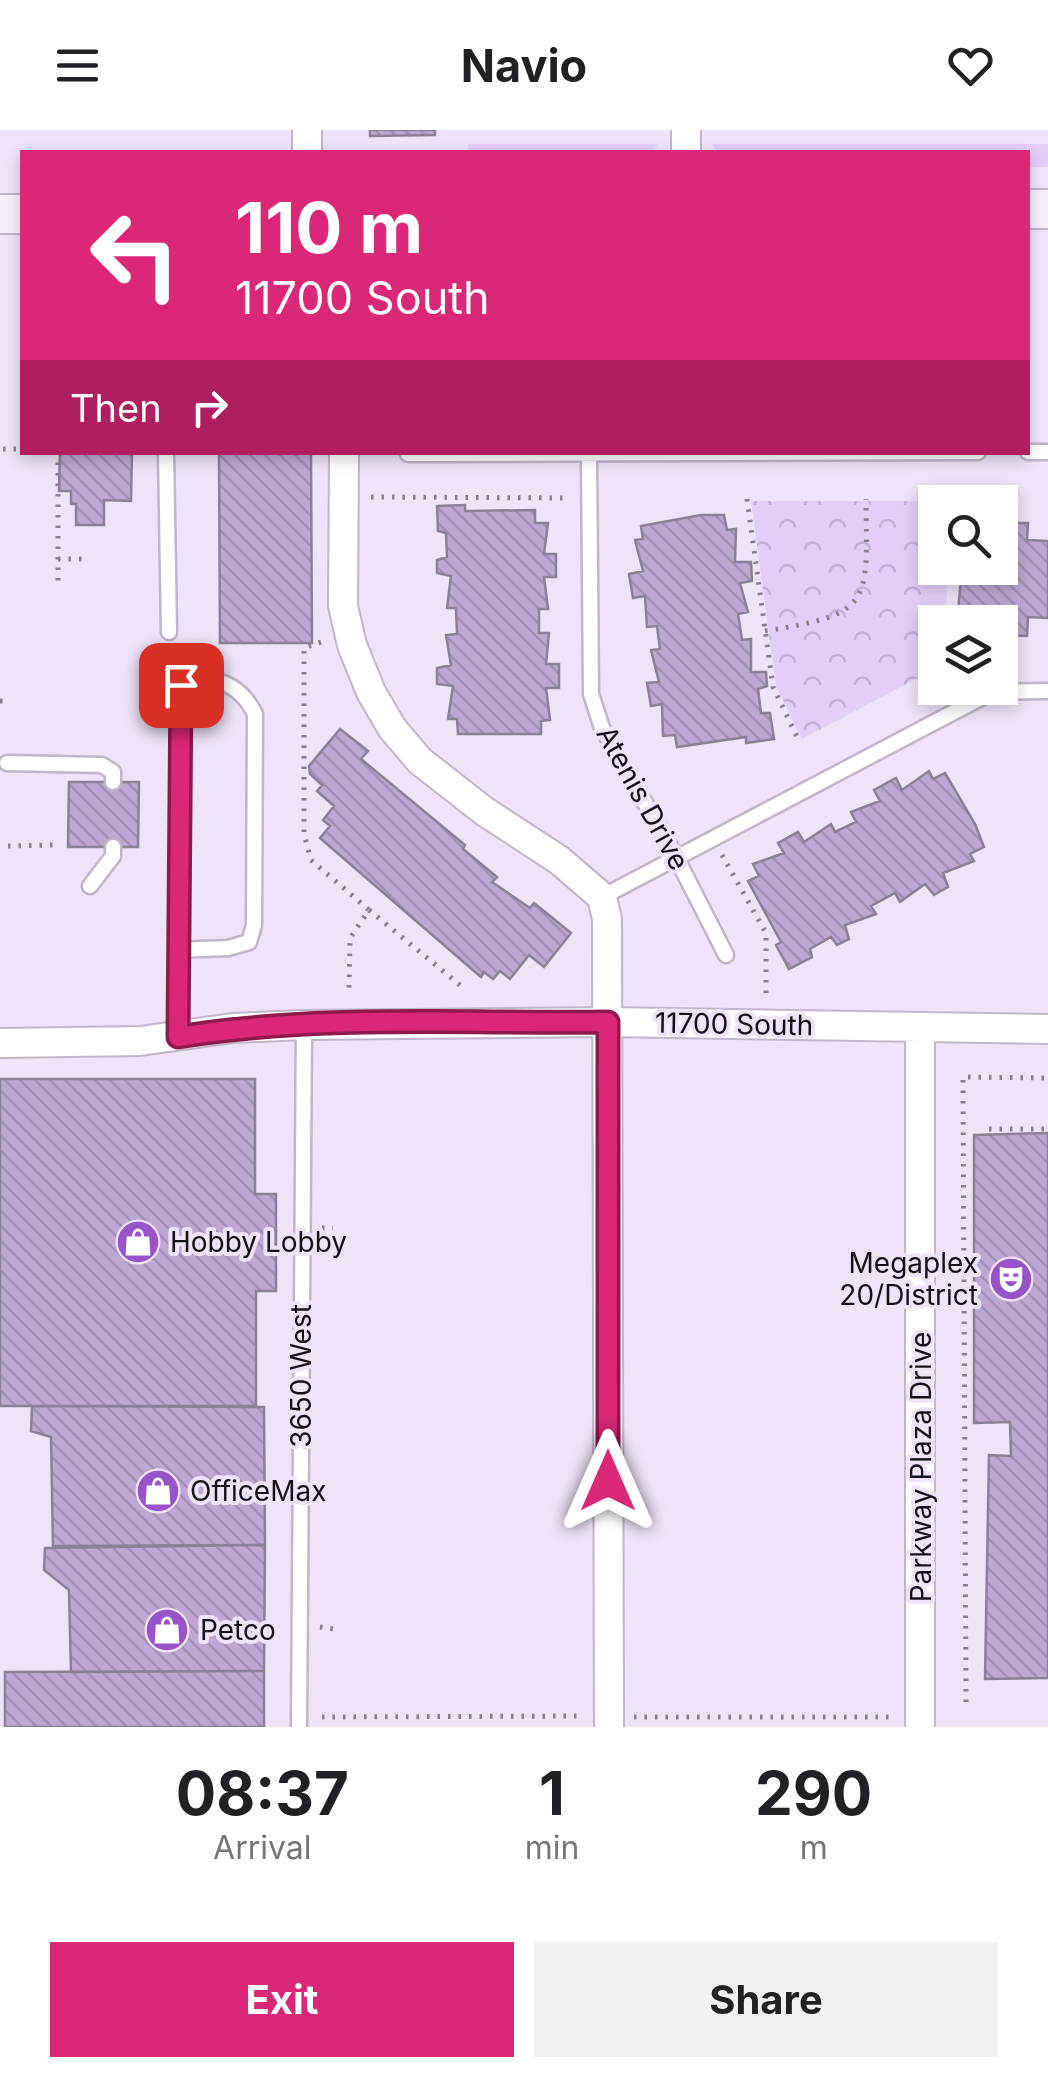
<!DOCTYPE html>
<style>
:root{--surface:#fff;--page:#f2f2f2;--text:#202124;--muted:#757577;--accent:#db2777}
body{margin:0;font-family:Inter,sans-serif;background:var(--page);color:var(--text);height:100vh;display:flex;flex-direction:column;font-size:38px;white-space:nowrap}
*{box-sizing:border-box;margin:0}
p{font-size:32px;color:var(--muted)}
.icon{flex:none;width:55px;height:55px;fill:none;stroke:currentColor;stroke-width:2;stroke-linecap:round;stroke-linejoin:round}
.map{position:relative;height:1597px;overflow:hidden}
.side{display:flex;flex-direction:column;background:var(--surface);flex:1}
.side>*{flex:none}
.guide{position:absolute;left:20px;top:20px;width:1010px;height:305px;border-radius:0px;box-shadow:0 5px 15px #0003;background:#db2777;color:#fff;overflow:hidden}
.tools{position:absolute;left:918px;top:355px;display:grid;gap:20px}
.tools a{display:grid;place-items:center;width:100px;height:100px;border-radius:0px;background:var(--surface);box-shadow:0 5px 15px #0003;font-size:50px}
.pin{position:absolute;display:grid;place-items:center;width:85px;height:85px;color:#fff;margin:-42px;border-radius:20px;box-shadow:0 5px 15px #0006}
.me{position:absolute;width:110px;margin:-55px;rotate:0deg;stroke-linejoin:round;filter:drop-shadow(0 0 8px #0008)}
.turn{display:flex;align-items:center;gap:35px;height:210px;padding:0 50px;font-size:45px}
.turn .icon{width:130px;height:130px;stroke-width:2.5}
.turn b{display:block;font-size:70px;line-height:85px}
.then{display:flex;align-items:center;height:95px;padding:0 50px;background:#0003;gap:20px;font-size:38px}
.eta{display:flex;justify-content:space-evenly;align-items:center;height:170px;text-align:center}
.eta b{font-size:60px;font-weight:700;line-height:70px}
.button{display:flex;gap:20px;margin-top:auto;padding:20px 50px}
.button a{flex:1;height:115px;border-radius:0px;background:var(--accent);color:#fff;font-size:40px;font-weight:700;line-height:115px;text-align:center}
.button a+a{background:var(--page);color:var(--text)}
header{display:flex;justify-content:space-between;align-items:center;height:130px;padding:0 50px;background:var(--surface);font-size:45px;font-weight:700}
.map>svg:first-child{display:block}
.grass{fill:#e4cef8}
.park{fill:url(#park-crowns)}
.building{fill:url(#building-back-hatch);stroke:#8b8194;stroke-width:2.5}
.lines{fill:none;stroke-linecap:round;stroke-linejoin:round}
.lane-casing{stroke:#c0b5ca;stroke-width:19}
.street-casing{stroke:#c0b5ca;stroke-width:32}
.secondary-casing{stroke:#c0b5ca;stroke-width:42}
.path{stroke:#867f8e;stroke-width:5;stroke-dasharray:2.5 8;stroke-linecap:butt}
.lane{stroke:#fff;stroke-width:14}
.street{stroke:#fff;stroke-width:28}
.secondary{stroke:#f7effe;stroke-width:38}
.route-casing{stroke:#8e194d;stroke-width:25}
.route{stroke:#db2777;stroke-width:18}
.labels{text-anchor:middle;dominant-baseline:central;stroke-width:8;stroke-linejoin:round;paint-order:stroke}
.street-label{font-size:28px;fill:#141118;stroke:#eee3f8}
.poi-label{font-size:28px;fill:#141118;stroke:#eee3f8;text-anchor:start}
</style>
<header><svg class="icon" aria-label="menu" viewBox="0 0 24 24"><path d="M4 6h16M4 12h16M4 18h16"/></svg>Navio<svg class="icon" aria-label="heart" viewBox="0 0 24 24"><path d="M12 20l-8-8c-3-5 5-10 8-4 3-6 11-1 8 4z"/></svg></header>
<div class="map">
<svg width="1048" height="1597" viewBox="0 0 1048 1597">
<defs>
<pattern id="park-crowns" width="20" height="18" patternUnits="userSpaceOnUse" patternTransform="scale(2.5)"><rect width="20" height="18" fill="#e4cef8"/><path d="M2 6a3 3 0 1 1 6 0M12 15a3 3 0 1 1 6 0" fill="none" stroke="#c3b0d4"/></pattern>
<pattern id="building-back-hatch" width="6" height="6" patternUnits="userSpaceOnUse" patternTransform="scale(2.5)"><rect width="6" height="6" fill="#bfa7d4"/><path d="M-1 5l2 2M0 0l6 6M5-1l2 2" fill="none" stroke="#a38fb5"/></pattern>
</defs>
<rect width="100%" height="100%" fill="#eee3f8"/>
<!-- grass -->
<path class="grass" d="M468,14h189l-3,8h-186z
M712,14h336v23h-20v-15h-311z"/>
<!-- park -->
<path class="park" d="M751,371h195l-11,1v66h11l1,54h-12v47l-133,70 -26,-53z"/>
<!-- building -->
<path class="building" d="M370,0h65v5l-65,1z
M60,322h72l-1,49 -27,-1v25h-28v-21h-5v-13h-12z
M219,322h92l1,191h-92z
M465,375v6l70,-1v13h13l-4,31h12v23h-12l4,32h-9v24h10l-3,31h13v24h-13l4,32 -9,1v13h-83l-1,-15h-9l5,-33 -16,-2v-16l14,-3 -5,-30 11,-1 -1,-26h-9l4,-32 -14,-3v-13l10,-3 -1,-24 -8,-2 -1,-25z
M701,385h23l3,15 9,-1 -1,33h16l1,19 -12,2 8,29 -10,2 4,26 9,-1v33h15l1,14 -9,3 3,24h9l4,26 -28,4v-6l-69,10 -2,-12 -12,1 -1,-32 -11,2 -4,-23 12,-1 -8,-32 9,-1 -3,-23 -10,1 -2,-31 -12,2 -4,-24 14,-3 -8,-31 8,-1 -2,-13z
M1000,393h28l-1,17 21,1v77l-20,-1 -1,19 -18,-1v13h-9v-26h-43l5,-54h38z
M340,599l28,22 -7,8 104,86 -2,4 34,28 -5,5 38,26 4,-5 37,30 -27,34 -15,-12 -19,24 -10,-8 -7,8 -9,-7 -3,5 -161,-139 10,-12 -7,-6 11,-14 -17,-15 5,-6 -12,-11 -1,-8z
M929,641l4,8 12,-6 30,51 9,23 -14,7 4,7 -31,12 5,14 -14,8 -9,-11 -25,18 -5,-9 -24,13 5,8 -31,11 4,14 -12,6 -6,-8 -21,12 2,8 -23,12 -13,-24 5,-3 -33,-61 11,-5 -6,-12 31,-11 -6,-10 20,-11 6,10 27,-18 4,8 21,-10 -5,-10 29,-11 -6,-11 22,-12 6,12z
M69,652h70l-1,65h-70z
M0,949h255v115h21v97h-20v115h-256z
M1048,1003v545l-63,1 4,-224 22,1 -1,-34 -36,1v-288z
M32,1276l232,1 1,138 -212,1 -2,-109 -20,-6z
M265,1415l-1,126 -193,1 -2,-82 -25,-20 1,-22z
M264,1541v56h-259v-55z"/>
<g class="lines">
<!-- lane casing -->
<g class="lane-casing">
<path id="lane" d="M166,322l3,180
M1028,322h20
M408,324l570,-2
M589,324l2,240 11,34 73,127 51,100
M7,633l95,2 11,7v10
M90,756l23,-30v-9
M602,767l390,-205 56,-1
M177,820l51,-2 21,-6 5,-17 1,-211c-14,-29 -43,-43 -74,-29 -3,117 -4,234 -3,352
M299,1597l5,-702"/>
</g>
<!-- street casing -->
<g class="street-casing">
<path id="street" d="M686,0v22
M307,22v-22
M344,322l-1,154 9,39 19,47 21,36 28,33 64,50 75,49 43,37 5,22 2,808
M920,897v700
M0,913l140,-2 93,-13 71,-3 304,-3 440,7"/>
</g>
<!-- secondary casing -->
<g class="secondary-casing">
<path id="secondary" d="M1028,79h20
M0,84h22"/>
</g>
<!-- path -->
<path class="path" d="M3,319h19
M58,322v130
M371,367l197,1
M747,369l26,188 27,56
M58,429h28
M765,501c109,-17 102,-28 101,-132
M321,512l-17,6v186l7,26 58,50 -19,28 -1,53
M0,571h7
M8,716l46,-1
M722,725l44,78v64
M369,780l97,80
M989,999h59
M322,1098h11
M320,1497l14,2
M966,1572l-3,-625 85,1
M322,1587l262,-1
M634,1587h259"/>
<!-- lane -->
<use href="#lane" class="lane"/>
<!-- street -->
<use href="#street" class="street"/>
<!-- secondary -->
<use href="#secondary" class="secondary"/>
</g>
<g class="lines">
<!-- route casing -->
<g class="route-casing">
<path id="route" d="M181,555l-3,352c141,-23 288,-13 430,-15v459"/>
</g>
<!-- route -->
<use href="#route" class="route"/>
</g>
<!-- icons -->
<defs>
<g id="shop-disc" transform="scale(2.25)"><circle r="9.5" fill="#9753c7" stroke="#eee3f8"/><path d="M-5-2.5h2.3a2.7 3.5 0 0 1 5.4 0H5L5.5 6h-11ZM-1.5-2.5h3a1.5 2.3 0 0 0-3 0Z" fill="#fff"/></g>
<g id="theatre-disc" transform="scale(2.25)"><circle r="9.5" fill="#9753c7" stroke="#eee3f8"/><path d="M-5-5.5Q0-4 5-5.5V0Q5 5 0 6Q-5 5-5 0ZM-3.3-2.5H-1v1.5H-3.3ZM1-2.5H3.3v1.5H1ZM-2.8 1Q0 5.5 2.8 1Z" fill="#fff"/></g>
</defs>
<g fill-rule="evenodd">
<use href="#shop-disc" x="138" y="1112"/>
<use href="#theatre-disc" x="1011" y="1149"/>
<use href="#shop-disc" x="158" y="1361"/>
<use href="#shop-disc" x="167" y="1500"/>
</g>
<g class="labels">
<!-- street labels -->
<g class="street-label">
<text transform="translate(643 668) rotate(61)">Atenis Drive</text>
<text transform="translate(734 894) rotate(1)">11700 South</text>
<text transform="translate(301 1246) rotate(-90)">3650 West</text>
<text transform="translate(921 1337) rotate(-90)">Parkway Plaza Drive</text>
</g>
<!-- poi labels -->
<g class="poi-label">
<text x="170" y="1112">Hobby Lobby</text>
<text x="978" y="1133" text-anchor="end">Megaplex<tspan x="978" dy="32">20/District</tspan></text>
<text x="190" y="1361">OfficeMax</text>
<text x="200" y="1500">Petco</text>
</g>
</g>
</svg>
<div class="tools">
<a><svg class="icon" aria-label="search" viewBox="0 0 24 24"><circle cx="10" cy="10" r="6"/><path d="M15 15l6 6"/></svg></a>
<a><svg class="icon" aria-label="layers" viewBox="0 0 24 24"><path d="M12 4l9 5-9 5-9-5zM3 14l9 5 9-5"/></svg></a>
</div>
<div class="pin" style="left:181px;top:555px;background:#d93025"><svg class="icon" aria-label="arrive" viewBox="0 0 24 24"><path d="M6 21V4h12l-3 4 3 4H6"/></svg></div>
<svg class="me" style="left:608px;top:1351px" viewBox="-20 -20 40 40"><path d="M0-17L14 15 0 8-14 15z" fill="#db2777" stroke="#fff" stroke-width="4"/></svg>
<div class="guide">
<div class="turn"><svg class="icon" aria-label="left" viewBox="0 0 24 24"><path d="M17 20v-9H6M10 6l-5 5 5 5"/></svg><div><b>110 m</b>11700 South</div></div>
<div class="then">Then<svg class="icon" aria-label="right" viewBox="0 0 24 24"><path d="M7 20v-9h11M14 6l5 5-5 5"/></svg></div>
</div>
</div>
<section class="side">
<div class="eta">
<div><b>08:37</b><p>Arrival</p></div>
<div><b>1</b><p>min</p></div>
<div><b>290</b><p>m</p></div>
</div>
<div class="button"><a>Exit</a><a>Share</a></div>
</section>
